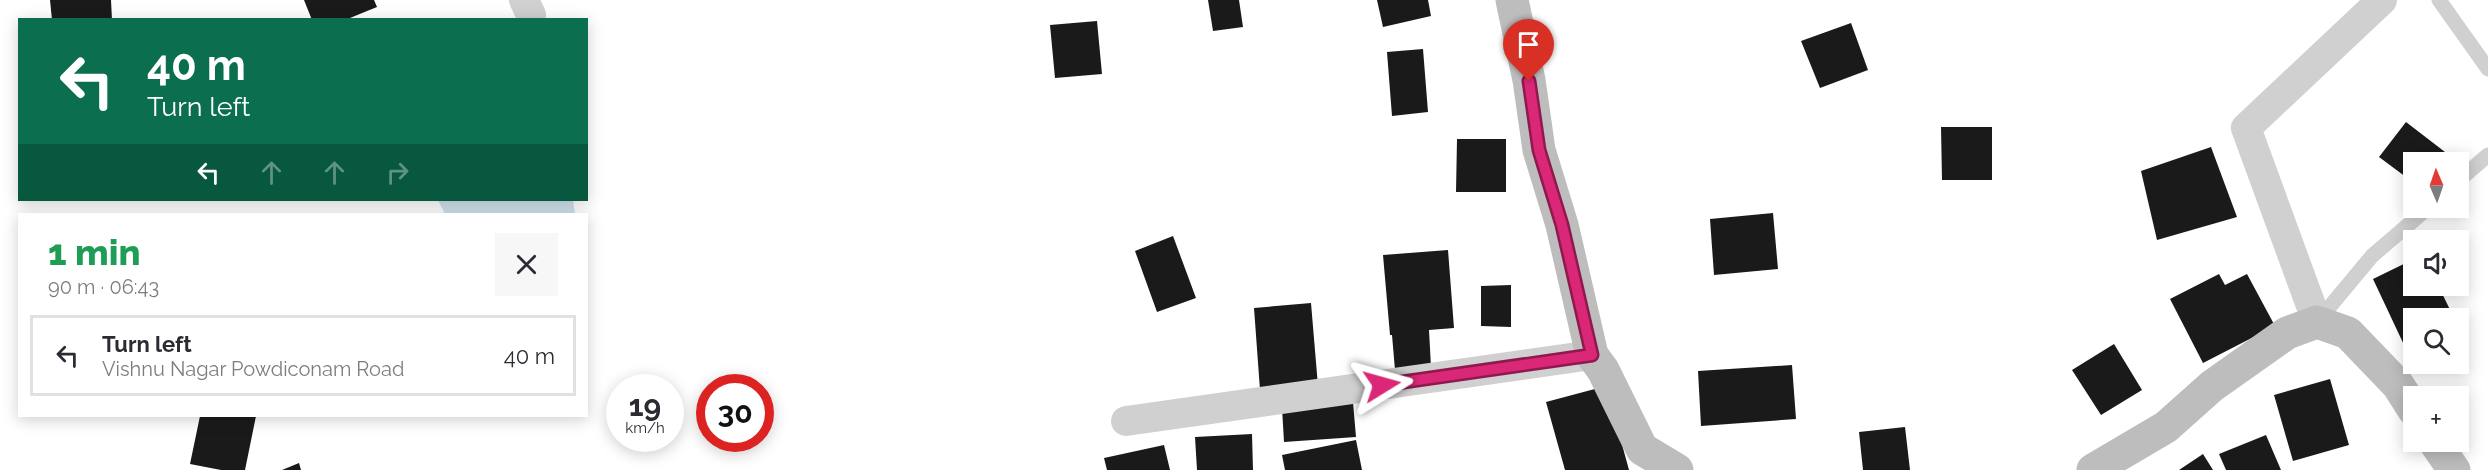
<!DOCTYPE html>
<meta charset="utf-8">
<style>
:root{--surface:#fff;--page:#f7f7f7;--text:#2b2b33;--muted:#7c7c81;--line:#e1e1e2}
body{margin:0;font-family:Raleway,sans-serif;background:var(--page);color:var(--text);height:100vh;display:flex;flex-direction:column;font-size:22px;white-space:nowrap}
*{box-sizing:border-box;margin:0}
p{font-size:20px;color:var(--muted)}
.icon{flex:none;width:33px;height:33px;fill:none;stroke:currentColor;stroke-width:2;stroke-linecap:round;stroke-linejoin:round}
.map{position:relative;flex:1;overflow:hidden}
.sheet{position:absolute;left:18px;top:213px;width:570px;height:204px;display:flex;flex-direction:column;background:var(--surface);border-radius:0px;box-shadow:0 3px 15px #0003}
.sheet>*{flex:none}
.guide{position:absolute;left:18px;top:18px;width:570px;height:183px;border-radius:0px;box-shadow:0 3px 15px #0003;background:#0b6e4f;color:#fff;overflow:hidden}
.needle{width:39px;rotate:358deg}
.fabs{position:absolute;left:2403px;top:152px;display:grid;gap:12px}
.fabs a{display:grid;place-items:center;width:66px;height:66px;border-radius:0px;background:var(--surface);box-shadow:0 3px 15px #0003;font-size:30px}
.speed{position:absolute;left:606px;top:374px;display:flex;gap:12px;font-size:30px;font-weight:700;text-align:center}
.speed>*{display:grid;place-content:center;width:78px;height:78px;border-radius:50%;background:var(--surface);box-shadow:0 3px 15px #0003;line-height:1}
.speed small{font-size:15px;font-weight:400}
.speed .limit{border:9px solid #d22;background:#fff;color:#111}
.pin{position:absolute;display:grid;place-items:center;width:51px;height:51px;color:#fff;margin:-62px -26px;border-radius:50% 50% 50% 0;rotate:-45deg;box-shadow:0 0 6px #0007}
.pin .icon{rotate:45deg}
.me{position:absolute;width:66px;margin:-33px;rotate:82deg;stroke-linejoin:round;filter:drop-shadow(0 0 4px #0008)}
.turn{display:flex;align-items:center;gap:21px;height:126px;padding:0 30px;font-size:27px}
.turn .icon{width:78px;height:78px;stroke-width:2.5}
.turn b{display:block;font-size:42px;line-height:51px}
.lanes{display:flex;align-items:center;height:57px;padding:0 30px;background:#0003;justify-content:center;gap:30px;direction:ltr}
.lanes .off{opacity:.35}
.round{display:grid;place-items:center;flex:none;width:63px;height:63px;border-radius:0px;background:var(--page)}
.headline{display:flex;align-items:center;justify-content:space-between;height:102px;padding:0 30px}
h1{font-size:36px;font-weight:800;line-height:45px;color:#1e9e55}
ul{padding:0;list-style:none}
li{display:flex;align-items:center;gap:18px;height:81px;margin:0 12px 9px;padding:0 18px;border:3px solid var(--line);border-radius:0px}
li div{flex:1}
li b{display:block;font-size:22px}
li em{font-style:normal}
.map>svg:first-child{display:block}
.water{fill:#cfe2ee}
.building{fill:#1a1a1a}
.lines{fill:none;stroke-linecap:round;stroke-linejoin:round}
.lane{stroke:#d0d0d0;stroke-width:15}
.street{stroke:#d0d0d0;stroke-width:30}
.secondary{stroke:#bdbdbd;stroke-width:33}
.route-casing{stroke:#8e194d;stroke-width:15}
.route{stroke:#db2777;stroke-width:10}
</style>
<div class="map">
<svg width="2488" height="470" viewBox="0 0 2488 470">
<rect width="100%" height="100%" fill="#fff"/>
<!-- water -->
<path class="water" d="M438,200h135l2,14h-130z"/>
<!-- building -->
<path class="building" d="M50,0h61l1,20h-60z
M304,0h70l3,7 -32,13h-33z
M1208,0h31l4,27 -30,4z
M1377,0h51l3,16 -48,11z
M1097,21l5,53 -47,4 -5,-53z
M1851,23l17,47 -48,18 -19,-47z
M1423,49l5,63 -36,4 -5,-64z
M2406,122l39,30 -7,10h-24v21l-35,-26z
M1941,127h51v53h-50z
M1457,139h49v53h-50z
M2211,147l26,70 -80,23 -16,-69z
M1773,213l5,56 -64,6 -4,-56z
M1173,236l23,62 -39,14 -22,-61z
M1448,250l6,78 -25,2 2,37 -36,3 -3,-35h-2l-7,-80z
M2414,259v26h24l16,33h-40v25l-9,4 -32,-68z
M2219,274l6,11 22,-11 28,52 -72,37 -33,-64z
M1511,285v42l-30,-1v-40z
M1311,303l7,83 -58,4 -6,-82z
M2114,344l28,46 -41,25 -29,-45z
M1792,365l4,54 -95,7 -3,-55z
M2330,379l19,66 -56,16 -19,-66z
M1606,386l23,84h-64l-19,-68z
M1353,402l3,35 -72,5 -2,-34z
M200,416h56l-11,54h-24l-31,-6z
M1905,427l5,43h-47l-4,-38z
M1252,434l1,36h-56l-2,-33z
M2266,435l15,35h-55l-7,-16z
M1356,440l6,30h-77l-3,-15z
M1164,445l6,25h-63l-3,-12z
M2203,454l10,16h-34z
M299,463l2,7h-19z"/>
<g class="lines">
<!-- lane -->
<path class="lane" d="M2439,0l49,69
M2458,181l30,-26
M2317,322l55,-66 57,-49"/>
<!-- street -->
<path class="street" d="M524,0l7,15
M2317,322l-71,-194 136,-128
M1126,421l466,-66"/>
<!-- secondary -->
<path class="secondary" d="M1512,0l17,80 10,70 23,75 30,130 11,15 39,79 35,21
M2434,441l20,29
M2093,470l73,-43 46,-41 75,-53 30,-11 31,11 50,52 16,25"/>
</g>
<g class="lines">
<!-- route casing -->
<g class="route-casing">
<path id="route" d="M1382,385l210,-30 -30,-130 -23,-75 -10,-69"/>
</g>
<!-- route -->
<use href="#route" class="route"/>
</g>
</svg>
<div class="fabs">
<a><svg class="needle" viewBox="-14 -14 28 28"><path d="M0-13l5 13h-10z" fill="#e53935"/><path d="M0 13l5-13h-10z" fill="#7c7c81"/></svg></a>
<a><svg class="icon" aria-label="sound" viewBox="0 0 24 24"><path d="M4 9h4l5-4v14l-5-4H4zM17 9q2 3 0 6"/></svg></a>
<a><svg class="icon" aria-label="search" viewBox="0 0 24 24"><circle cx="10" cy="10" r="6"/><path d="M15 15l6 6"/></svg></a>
<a>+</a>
</div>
<div class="speed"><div>19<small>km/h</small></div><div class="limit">30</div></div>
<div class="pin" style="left:1529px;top:81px;background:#d93025"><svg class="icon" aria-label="arrive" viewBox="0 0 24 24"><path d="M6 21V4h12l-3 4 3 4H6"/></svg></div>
<svg class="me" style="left:1382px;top:385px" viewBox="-20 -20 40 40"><path d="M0-17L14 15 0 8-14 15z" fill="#db2777" stroke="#fff" stroke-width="4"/></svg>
<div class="guide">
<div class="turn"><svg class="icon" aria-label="left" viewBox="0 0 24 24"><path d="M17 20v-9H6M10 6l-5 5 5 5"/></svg><div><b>40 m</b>Turn left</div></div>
<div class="lanes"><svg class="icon" aria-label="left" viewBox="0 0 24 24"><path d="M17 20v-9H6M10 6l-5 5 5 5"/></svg><svg class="icon off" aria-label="ahead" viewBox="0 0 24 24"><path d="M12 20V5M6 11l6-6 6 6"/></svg><svg class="icon off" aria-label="ahead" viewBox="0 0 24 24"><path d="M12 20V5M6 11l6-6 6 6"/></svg><svg class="icon off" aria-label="right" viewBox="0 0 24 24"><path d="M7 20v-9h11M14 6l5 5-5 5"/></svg></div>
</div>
<section class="sheet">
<div class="headline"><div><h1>1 min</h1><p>90 m · 06:43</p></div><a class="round"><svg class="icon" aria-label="close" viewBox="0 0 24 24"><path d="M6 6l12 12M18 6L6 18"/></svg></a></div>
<ul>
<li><svg class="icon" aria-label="left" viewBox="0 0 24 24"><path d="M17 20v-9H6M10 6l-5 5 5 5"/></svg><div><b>Turn left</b><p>Vishnu Nagar Powdiconam Road</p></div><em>40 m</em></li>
</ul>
</section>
</div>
